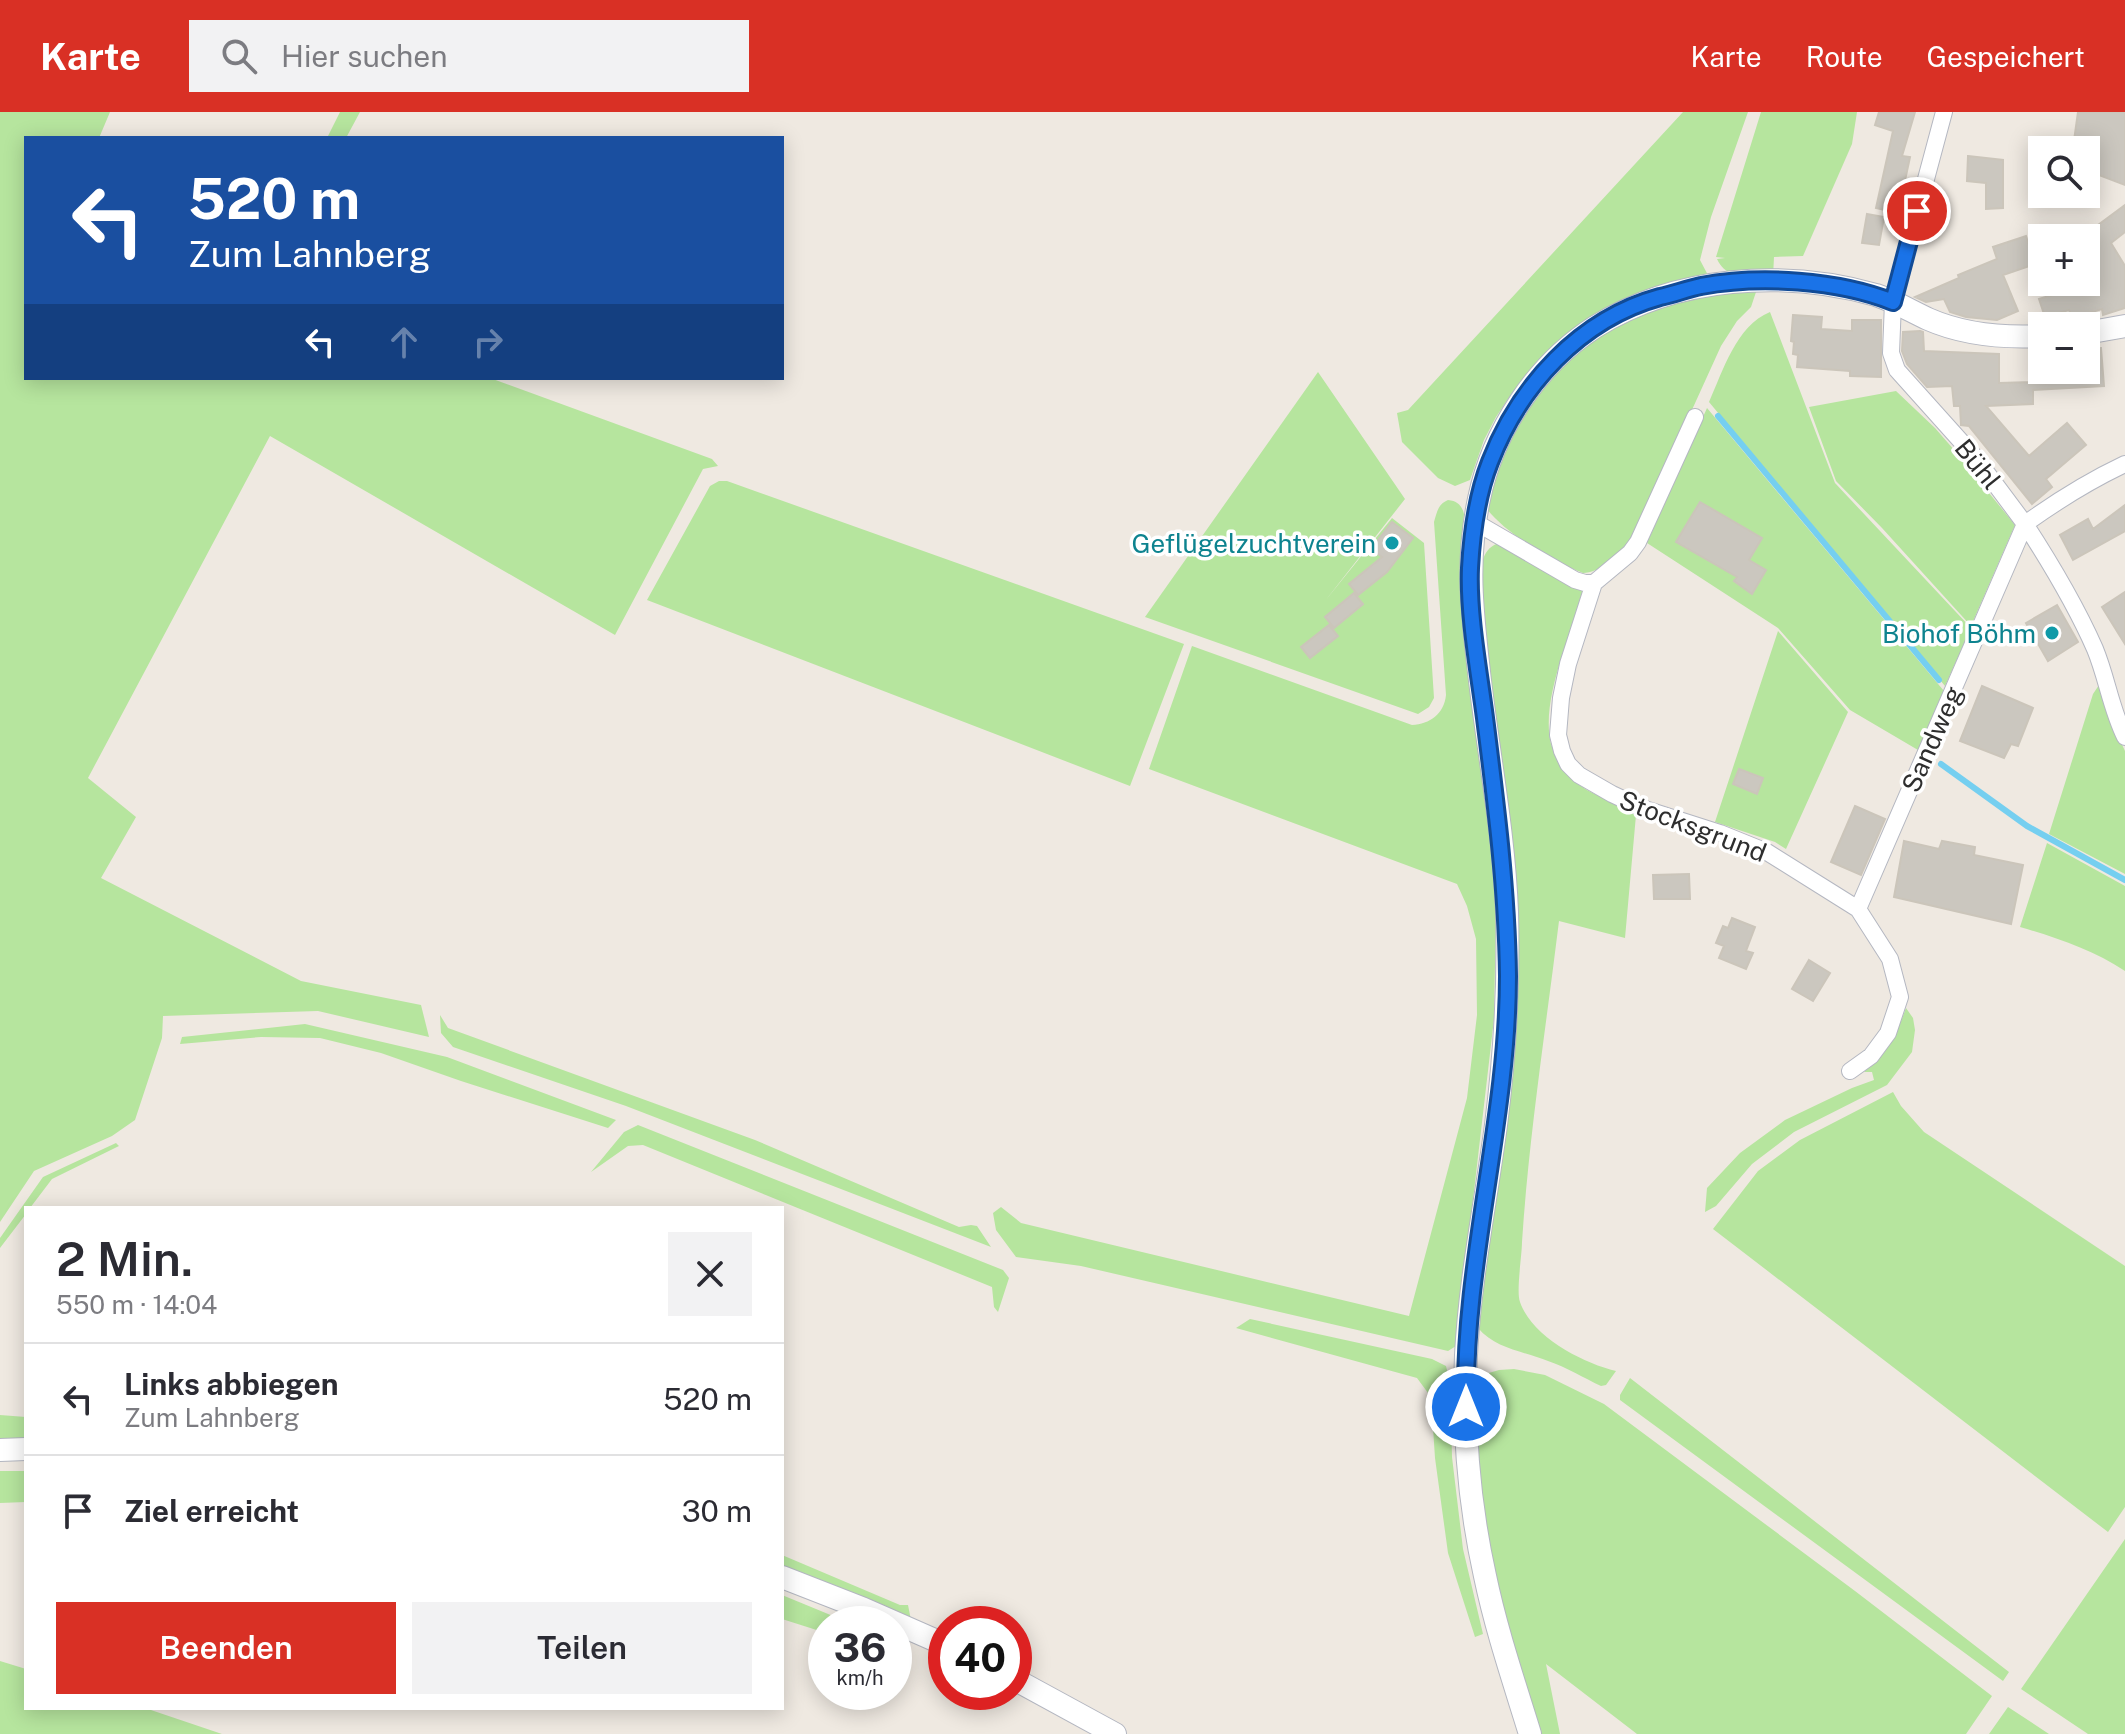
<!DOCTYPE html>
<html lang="de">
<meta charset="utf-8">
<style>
:root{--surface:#fff;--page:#f2f2f3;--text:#2b2b33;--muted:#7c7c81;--line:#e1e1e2;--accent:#d93025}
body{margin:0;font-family:"Public Sans",sans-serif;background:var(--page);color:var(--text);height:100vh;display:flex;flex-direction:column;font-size:30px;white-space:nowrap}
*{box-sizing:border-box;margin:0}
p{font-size:26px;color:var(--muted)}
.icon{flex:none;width:44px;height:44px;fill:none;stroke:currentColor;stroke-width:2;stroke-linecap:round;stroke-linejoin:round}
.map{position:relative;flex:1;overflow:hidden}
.sheet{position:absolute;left:24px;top:1094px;width:760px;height:504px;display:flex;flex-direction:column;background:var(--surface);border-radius:0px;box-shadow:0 4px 20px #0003}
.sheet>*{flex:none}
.top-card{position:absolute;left:24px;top:24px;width:760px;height:244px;border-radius:0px;box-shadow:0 4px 20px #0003;background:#1a4fa0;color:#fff;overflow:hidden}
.tools{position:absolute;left:2028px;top:24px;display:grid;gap:16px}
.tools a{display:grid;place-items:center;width:72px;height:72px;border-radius:0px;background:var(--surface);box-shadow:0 4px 20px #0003;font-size:40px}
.speed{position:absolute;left:808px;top:1494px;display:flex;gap:16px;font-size:40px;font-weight:700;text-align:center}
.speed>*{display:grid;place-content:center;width:104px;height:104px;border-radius:50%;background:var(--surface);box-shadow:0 4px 20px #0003;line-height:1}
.speed small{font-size:20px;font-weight:400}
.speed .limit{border:12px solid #d22;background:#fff;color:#111}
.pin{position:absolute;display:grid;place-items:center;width:68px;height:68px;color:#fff;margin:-34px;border:4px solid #fff;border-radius:50%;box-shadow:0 2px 8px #0007}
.me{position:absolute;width:88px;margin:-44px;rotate:0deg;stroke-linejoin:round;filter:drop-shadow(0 0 6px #0008)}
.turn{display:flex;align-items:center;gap:28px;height:168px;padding:0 32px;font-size:36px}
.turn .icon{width:104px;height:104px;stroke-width:2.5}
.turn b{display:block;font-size:56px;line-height:68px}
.lanes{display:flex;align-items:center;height:76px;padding:0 32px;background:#0003;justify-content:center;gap:40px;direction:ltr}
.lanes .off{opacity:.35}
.round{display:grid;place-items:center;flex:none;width:84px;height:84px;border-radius:0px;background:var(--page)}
.summary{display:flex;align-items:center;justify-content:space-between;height:136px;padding:0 32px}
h1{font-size:48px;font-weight:600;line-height:60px}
.button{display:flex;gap:16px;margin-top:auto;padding:16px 32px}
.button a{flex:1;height:92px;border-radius:0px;background:var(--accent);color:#fff;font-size:32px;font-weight:600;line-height:92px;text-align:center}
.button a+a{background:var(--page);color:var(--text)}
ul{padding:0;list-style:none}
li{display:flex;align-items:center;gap:24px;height:112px;padding:0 32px;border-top:2px solid var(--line)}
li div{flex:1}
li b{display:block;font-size:30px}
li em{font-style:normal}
header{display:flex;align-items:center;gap:48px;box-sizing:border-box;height:112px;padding:0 40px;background:var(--accent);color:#fff}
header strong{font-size:38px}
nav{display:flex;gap:44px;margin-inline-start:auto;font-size:28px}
.search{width:560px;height:72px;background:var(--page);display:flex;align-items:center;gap:20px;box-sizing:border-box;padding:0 28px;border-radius:0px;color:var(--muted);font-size:30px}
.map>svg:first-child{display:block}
.green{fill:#b6e59e}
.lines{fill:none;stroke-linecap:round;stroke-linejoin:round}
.stream{stroke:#75cff0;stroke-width:6}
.building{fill:#cbc7bf;stroke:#cbc5ba;stroke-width:2}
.street-casing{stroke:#b4b7c1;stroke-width:18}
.secondary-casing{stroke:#b4b7c1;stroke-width:24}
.street{stroke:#fff;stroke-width:16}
.secondary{stroke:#fff;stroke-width:22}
.route-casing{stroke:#114b97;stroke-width:20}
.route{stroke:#1a73e8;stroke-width:14}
.culture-dot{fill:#0f9aa8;stroke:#fff;stroke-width:3}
.labels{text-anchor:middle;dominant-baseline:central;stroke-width:7;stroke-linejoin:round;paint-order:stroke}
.street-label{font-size:26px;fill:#2e2e2e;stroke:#fff}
.culture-label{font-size:26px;fill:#0d838f;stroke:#fff;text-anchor:end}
</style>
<header>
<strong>Karte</strong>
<div class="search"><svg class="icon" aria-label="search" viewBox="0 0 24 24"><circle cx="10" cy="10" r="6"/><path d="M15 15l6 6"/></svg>Hier suchen</div>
<nav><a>Karte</a><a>Route</a><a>Gespeichert</a></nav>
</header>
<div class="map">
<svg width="2125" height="1622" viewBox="0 0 2125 1622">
<rect width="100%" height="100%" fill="#efe9e1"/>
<!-- green -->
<path class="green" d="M0,0h110l-11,26h-73v240h464l222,81 6,7 -15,3 -88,166 -345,-199 -182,342 48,39 -35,61 200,103 120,24 8,32 -111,-26 -155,5 -1,22 -27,82 -23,16 -78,35 -34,51z
M340,0h20l-14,26h-19z
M1683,0h65l-37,105 -11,43 10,19 -170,81 -28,33 -16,24 -12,23 -14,40 -15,6 -17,-8 -36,-36 -5,-29 11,-3z
M1761,0h96l-5,32 -49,112 -29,1 -1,20c-22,-1 -45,5 -56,-18l8,-1 -9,-1z
M1756,180l-5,15 -14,14 -16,25 -80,176c-5,7 -8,16 -14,23 -8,12 -29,28 -44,28 -31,-13 -76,-38 -96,-64l16,-59 40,-65 45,-43 58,-32 76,-17z
M1770,200l65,171 136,145 -26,58 -236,-284c14,-31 27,-76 61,-90z
M1318,260l87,127 -80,102 67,-83 32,25 10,155 -5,9 -11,7 -273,-97z
M1896,279l39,37 20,23 60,74 -44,101 -89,-98 -46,-47 -27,-74z
M1707,296l237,283 -26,59 -68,-40 -72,-82 -131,-85z
M719,369h8l457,163 -54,142 -483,-186 63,-114z
M1448,388c10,1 14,6 16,14l-4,47 1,26 9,101 18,131 8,93 -2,107 -38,327 -8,5 -367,-85 -65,-9 -20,-27 -3,-17 8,-6 20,16 388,93 58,-218 10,-83 -1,-76 -9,-33 -10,-22 -308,-115 43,-123 220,79c18,-1 32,-11 34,-30l-12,-173c3,-10 4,-18 14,-22z
M1499,431l87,45c-14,42 -46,112 -35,156 4,12 14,27 23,36 13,14 43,23 60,31l2,4 -11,123 -66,-17c-13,106 -30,214 -37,321 0,13 -6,50 -2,60 12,35 63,61 96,69l-10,14 -5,1c-17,-8 -35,-19 -53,-25 -25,-10 -52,-12 -70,-33l34,-268 7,-83 -3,-84 -34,-284c0,-20 -9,-58 17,-66z
M1778,519l70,81 -62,137 -11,-7 -60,-20z
M2099,573l17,47 9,19v123l-76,-40 44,-140z
M2047,731l78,43v85c-32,-21 -68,-33 -105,-44z
M1906,896l7,10 2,12 -3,22 -25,33 -93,47 -42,32 -36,42 -11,6 2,-24 33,-35 45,-33 67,-32 22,-8 -2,-8h-8c22,-19 32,-36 42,-64z
M440,903l8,13 307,112 204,87 12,-2 6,1 14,21 -365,-141 -173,-59 -12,-14z
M305,912l142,33 169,63 -8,8 -147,-47 -80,-28 -61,-15 -59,-1 -81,7 2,-7z
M1893,980l8,14 23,26 201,134v241l-17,25 -395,-303 45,-58 42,-31z
M638,1013l365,145 6,8 -11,34 -4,-5 -2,-20 -349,-142 -15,1 -37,26 33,-40z
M116,1031l3,3 -67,33 -22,29h-4v6l-26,34v-10l43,-61z
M1250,1207l182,40 14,7 4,17 2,74 11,92 20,85 -8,3 -27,-84 -13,-95 -4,-61 -14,-19 -181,-50z
M1514,1257l31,6 59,29 251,187 137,105 -26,38h-329l-91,-70 14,70h-26l-47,-185 -14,-156 9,-18 17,-5z
M1630,1266l379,294 -6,9 -383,-281v-5z
M0,1303l26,2v21l-26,1z
M0,1359h26v31l-26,1z
M2125,1427v195h-37l-67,-45z
M782,1443l118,50h8l3,15 -129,-50z
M782,1483l68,28 3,1h-27v9l-44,-14z
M0,1549l26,8v39h119l77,26h-222z
M2008,1595l41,27h-60z"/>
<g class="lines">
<!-- stream -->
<path class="stream" d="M1718,304l221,264
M1941,652l86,62 98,54"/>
</g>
<!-- building -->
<path class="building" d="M1879,0h36l-13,44 8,1 -12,56 -22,-5 17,-77 -18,-6z
M2078,0h47v73l-39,-15v-20l-13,-2z
M1968,44l35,4v48l-17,1v-26l-19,-2z
M2125,93v27l-14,11 14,23v42l-22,7 -1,-6 -30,9 -3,-8 -24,7 -6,-18 37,-11 -1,-2 20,-6 -9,-14v-17l11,-8 -7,-10z
M1867,102l17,3 -5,28 -17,-2z
M2026,124l9,28 -32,11 15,36 -21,9 -31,-3 -16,-5 -6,-13 -18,3 -11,-5 44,-19 -1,-3 39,-16 -4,-12z
M1793,203l29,2 -1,12 31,2v-11h29v57l-31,-1v-5l-53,-4 1,-12 -5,-1 1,-12 -3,-1z
M1920,219l3,1 1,19 75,3v29l33,-1v-12h54v-21l15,-1 3,38 -71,4v14l-47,2 43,50 38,-33 19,22 -40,34 6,8 -20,17 -63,-78 -8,-1 -1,-19h-6l-2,-20 -25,1 -20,-23 -5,-13 1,-19z
M1700,390l62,36 -13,22 17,10 -14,24 -18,-13 3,-4 -61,-35z
M2125,393v26l-52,29 -13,-25 28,-16 5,10z
M1392,410l21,16 -26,34 -29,23 -9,-11 33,-27 -11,-8z
M2125,480v52l-23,-37z
M1354,481l9,11 -29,24 -9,-11z
M2057,493l21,37 -30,19 -22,-38z
M1329,513l9,11 -28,22 -9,-11z
M1982,574l51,22 -15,38 -7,-2 -7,14 -44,-17z
M1739,657l24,9 -6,16 -24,-10z
M1855,694l30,13 -24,56 -30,-13z
M1904,729l35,8 3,-8 33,6 -1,8 49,10 -12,59 -117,-27z
M1689,762l1,25h-36l-1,-24z
M1732,806l23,9 -9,24 7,2 -7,16 -27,-11 5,-12 -8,-3 7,-17 5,2z
M1809,848l21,13 -17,28 -21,-12z"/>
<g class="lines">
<!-- street casing -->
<g class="street-casing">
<path id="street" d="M1944,0l-51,190 -2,51 6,17 78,87 50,67c32,-23 64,-43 100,-60
M1695,305l-57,125 -8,11 -36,30 -26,81 -7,34 -3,37 4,16 6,13 11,11 33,19 30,14 78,25 47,19 91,57 32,50 10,38 -12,36 -17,23 -21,15
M1475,410l100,58 10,3h9
M2025,412c26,40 51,82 70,125 12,29 16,60 30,88
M1858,797l167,-385"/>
</g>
<!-- secondary casing -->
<g class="secondary-casing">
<path id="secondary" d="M2086,221l39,-7
M0,1338l26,-1
M782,1465l82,32 82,36
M1014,1567l101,55
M1530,1622c-16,-52 -34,-105 -45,-158 -16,-72 -22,-148 -19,-221 4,-77 20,-154 30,-230 9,-71 13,-142 11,-213 -3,-80 -19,-160 -28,-240 -7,-61 -13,-112 0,-173 14,-68 57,-134 116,-172 82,-51 189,-58 281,-32 18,6 35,16 52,24 36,16 75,19 114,17"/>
</g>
<!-- street -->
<use href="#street" class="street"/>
<!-- secondary -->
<use href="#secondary" class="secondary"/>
</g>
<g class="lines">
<!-- route casing -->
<g class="route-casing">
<path id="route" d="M1466,1295c-3,-145 42,-286 42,-431 -1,-86 -12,-172 -23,-258 -6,-46 -17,-104 -15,-150 2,-36 7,-73 20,-106 29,-76 90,-143 170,-165 14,-3 27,-8 41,-11 59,-11 137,-6 192,16l24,-91"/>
</g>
<!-- route -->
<use href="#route" class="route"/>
</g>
<!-- markers -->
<g class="culture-dot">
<circle cx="1392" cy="431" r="8"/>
<circle cx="2052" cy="521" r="8"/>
</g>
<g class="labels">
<!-- street labels -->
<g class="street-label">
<text transform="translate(1978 352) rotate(51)">Bühl</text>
<text transform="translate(1932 627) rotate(-66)">Sandweg</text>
<text transform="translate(1693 714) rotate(21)">Stocksgrund</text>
</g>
<!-- culture labels -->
<g class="culture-label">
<text x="1376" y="431">Geflügelzuchtverein</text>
<text x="2036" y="521">Biohof Böhm</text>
</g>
</g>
</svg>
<div class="tools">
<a><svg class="icon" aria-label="search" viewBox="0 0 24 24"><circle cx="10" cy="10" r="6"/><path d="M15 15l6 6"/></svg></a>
<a>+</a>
<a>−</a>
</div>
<div class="speed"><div>36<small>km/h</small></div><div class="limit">40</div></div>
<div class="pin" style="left:1917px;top:99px;background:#d93025"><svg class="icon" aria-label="arrive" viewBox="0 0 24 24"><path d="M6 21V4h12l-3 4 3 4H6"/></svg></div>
<svg class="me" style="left:1466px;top:1295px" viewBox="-20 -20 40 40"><circle r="17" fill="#1a73e8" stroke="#fff" stroke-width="3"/><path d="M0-11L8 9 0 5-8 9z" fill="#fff"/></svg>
<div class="top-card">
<div class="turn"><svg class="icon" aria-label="left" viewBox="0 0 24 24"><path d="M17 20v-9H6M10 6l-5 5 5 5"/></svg><div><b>520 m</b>Zum Lahnberg</div></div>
<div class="lanes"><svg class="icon" aria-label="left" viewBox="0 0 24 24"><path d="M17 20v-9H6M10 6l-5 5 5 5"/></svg><svg class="icon off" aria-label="ahead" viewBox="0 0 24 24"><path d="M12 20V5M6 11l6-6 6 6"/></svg><svg class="icon off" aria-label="right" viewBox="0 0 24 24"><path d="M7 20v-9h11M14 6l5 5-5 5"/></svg></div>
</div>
<section class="sheet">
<div class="summary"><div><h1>2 Min.</h1><p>550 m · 14:04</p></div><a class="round"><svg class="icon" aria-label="close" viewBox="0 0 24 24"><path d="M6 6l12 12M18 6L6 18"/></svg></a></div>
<ul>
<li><svg class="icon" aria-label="left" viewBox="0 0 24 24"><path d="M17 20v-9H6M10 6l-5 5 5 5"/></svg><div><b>Links abbiegen</b><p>Zum Lahnberg</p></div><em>520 m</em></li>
<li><svg class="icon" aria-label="arrive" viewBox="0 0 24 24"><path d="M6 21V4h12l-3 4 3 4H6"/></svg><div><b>Ziel erreicht</b></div><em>30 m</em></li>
</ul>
<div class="button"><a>Beenden</a><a>Teilen</a></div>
</section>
</div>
